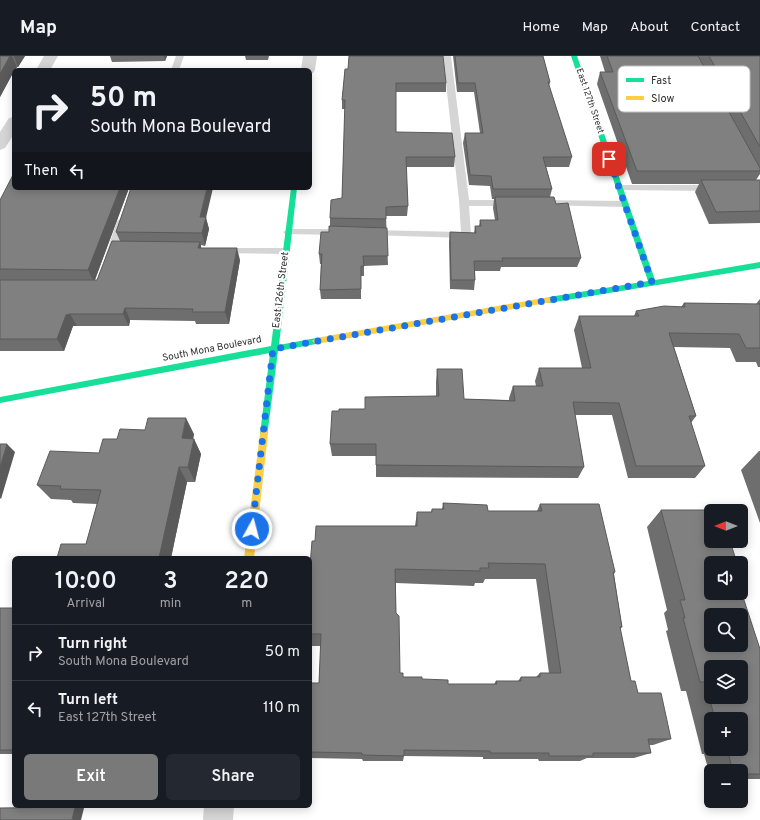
<!DOCTYPE html>
<meta charset="utf-8">
<style>
:root{--surface:#171b24;--page:#242831;--text:#f1f3f6;--muted:#9ea1a6;--line:#363941;--accent:#797979}
body{margin:0;font-family:Overpass,sans-serif;background:var(--page);color:var(--text);height:100vh;display:flex;flex-direction:column;font-size:15px;white-space:nowrap}
*{box-sizing:border-box;margin:0}
p{font-size:13px;color:var(--muted)}
.icon{flex:none;width:22px;height:22px;fill:none;stroke:currentColor;stroke-width:2;stroke-linecap:round;stroke-linejoin:round}
.map{position:relative;flex:1;overflow:hidden}
.panel{position:absolute;left:12px;top:500px;width:300px;height:252px;display:flex;flex-direction:column;background:var(--surface);border-radius:6px;box-shadow:0 2px 10px #0003}
.panel>*{flex:none}
.hud{position:absolute;left:12px;top:12px;width:300px;height:122px;border-radius:6px;box-shadow:0 2px 10px #0003;background:#171b24;color:var(--text);overflow:hidden}
.needle{width:26px;rotate:270deg}
.controls{position:absolute;left:704px;top:448px;display:grid;gap:8px}
.controls a{display:grid;place-items:center;width:44px;height:44px;border-radius:6px;background:var(--surface);box-shadow:0 2px 10px #0003;font-size:20px}
.pin{position:absolute;display:grid;place-items:center;width:34px;height:34px;color:#fff;margin:-17px;border-radius:8px;box-shadow:0 2px 6px #0006}
.me{position:absolute;width:44px;margin:-22px;rotate:7deg;stroke-linejoin:round;filter:drop-shadow(0 0 3px #0008)}
.turn{display:flex;align-items:center;gap:14px;height:84px;padding:0 12px;font-size:18px}
.turn .icon{width:52px;height:52px;stroke-width:2.5}
.turn b{display:block;font-size:28px;line-height:34px}
.then{display:flex;align-items:center;height:38px;padding:0 12px;background:#0003;gap:8px;font-size:15px}
.eta{display:flex;justify-content:space-evenly;align-items:center;height:68px;text-align:center}
.eta b{font-size:24px;font-weight:600;line-height:28px}
.button{display:flex;gap:8px;margin-top:auto;padding:8px 12px}
.button a{flex:1;height:46px;border-radius:6px;background:var(--accent);color:#fff;font-size:16px;font-weight:600;line-height:46px;text-align:center}
.button a+a{background:var(--page);color:var(--text)}
ul{padding:0;list-style:none}
li{display:flex;align-items:center;gap:12px;height:56px;padding:0 12px;border-top:1px solid var(--line)}
li div{flex:1}
li b{display:block;font-size:15px}
li em{font-style:normal}
header{display:flex;align-items:center;gap:24px;box-sizing:border-box;height:56px;padding:0 20px;background:var(--surface);border-bottom:1px solid var(--line)}
header strong{font-size:19px}
nav{display:flex;gap:22px;margin-inline-start:auto;font-size:14px}
.map>svg:first-child{display:block}
.lines{fill:none;stroke-linecap:round;stroke-linejoin:round}
.lane{fill:#d5d5d5;fill-rule:evenodd}
.street{fill:#d5d5d5;fill-rule:evenodd}
.fast{fill:#16e098;fill-rule:evenodd}
.slow{fill:#ffcf43;fill-rule:evenodd}
.wall{fill:#6e6e6e;fill-rule:evenodd}
.shaded-wall{fill:#5a5a5a}
.building{fill:#808080;stroke:#5a5a5a;fill-rule:evenodd}
.route{stroke:#1a73e8;stroke-width:7;stroke-dasharray:0 12.6}
.labels{text-anchor:middle;dominant-baseline:central;stroke-width:4;stroke-linejoin:round;paint-order:stroke}
.far-street-label{font-size:9px;fill:#313131;stroke:#fff}
.street-label{font-size:10px;fill:#313131;stroke:#fff}
.key{fill:#fff;stroke:#c1c1c1;stroke-width:1}
.key-label{font-size:11px;fill:#313131}
</style>
<header>
<strong>Map</strong>
<nav><a>Home</a><a>Map</a><a>About</a><a>Contact</a></nav>
</header>
<div class="map">
<svg width="760" height="764" viewBox="0 0 760 764">
<rect width="100%" height="100%" fill="#fff"/>
<g class="lines">
<!-- lane -->
<path class="lane" d="M176,0h8l-5,14h-8z
M443,0h8l18,144h41l5,3 -5,3h-41l2,29 -5,3 -98,-3 -2,-2 5,-3 90,2 -2,-32z
M619,129h93l4,3 -4,3 -96,-1 -1,-2z
M540,144l85,1 5,3 -5,3 -88,-2 -2,-2 2,-2z
M122,162l5,3 -12,36 -2,2h-6l-2,-2 12,-36z
M288,173h49l5,3 -5,3 -52,-1 -2,-2z
M222,192h64l5,3 -5,3 -67,-1 -2,-2z"/>
<!-- street -->
<path class="street" d="M44,0h14l-8,14h-14z
M303,0h14l-2,14 -2,3 -3,1v-4h-9z
M14,61v17l-9,14 -5,2v-18l9,-14z
M204,750h30l-1,14h-30z"/>
<!-- fast -->
<path class="fast" d="M571,0h6l78,224 105,-18v6l-211,35 -3,-1 -1,-2 4,-3 99,-16z
M291,132h6l-18,157 37,-7 4,3 -4,3 -38,7 -11,86h-6l-1,-3 10,-81 -270,50v-6l271,-51z"/>
<!-- slow -->
<path class="slow" d="M549,241l4,3 -1,2 -236,42 -4,-3 4,-3z
M264,374l3,1 1,3 -14,124h-10l16,-124 1,-3z"/>
</g>
<!-- wall -->
<path class="wall" d="M0,0h25l-7,11h-1l-3,3v1l-14,26z
M110,0h57l-2,5 -53,1z
M245,0h24l-1,4h-22z
M453,0h90l7,26 -1,4 23,71 -3,10h-23l6,22 -2,8 6,7 25,54 -4,9h-76l-1,4h-25v9l-1,10 -24,-1 -1,-47 1,-10 24,1 1,-7h4l1,-6h15l-2,-12 1,-9h-2l-2,-13 -21,-1 -6,-42 2,-10h15l-6,-41h-17z
M600,0h160v118l-4,6h4v43l-51,1 -14,-32 4,-8h-67l-35,-100 3,-12h5z
M345,13l101,14v9h-50v40l59,25 -1,10h-48l2,39 -1,10h-21l2,49 -24,1v10h-3v23h-40l-1,-9 1,-26h-1l-1,-10 10,-22 1,-5v-9l12,-20 3,-89h-3v-9z
M14,132h115l-34,92h2l23,-39 -4,-9 90,-14 3,11 -4,17 -4,-1v3l39,12 -11,64h-33l-1,-3 -65,-1 -1,6h-56l-9,25h-64v-151z
M760,243v68h-2l-2,-5h-20l-6,-14 -56,-1 22,69 -5,7 14,43 -10,12h-67l-16,-63h-37l9,52 -6,11 -202,-1v-21h-44l-2,-12 9,-33 26,-2 71,-13v-14l1,-13 27,30 45,1v-2l4,-12h23l-1,-5 4,-13h43l-8,-38 5,-14h55l2,-5 45,-4 3,-4 72,1z
M194,378l-1,5h1l7,15 -6,28h-8l-16,76h-114l29,-14 11,-40 -24,-1 -2,-3 -20,-1 -14,-14 62,-32 18,-14z
M759,395h1v72l-19,-53z
M443,447l45,8h49l3,-7 75,68 -1,2 8,53 -2,2 11,52 7,12 33,46 -18,6h-4l2,8 -17,5h-47l-7,3h-41l-1,-2h-55v-2l-79,-1 -1,5h-40l-1,-2 -52,-1v-75h9l2,-37h-11v-80l5,-25 100,-15 2,-14h14l1,-3h10zM485,523h51l13,94h-9l-4,4h-15l-3,4h-22l-2,3h-46l-45,-7 -3,-4 -4,-60v-30l78,3 1,-3h8z
M661,454l50,53 49,86v130h-19v-8h-30v8l-7,-25h-2l-4,-16 -12,-47h-5l-15,-60 2,-1 -4,-17 3,-3 -20,-83zM711,663h30v30h-30z
M0,552h14v146h-14z"/>
<!-- shaded-wall -->
<path class="shaded-wall" d="M10,0h2l5,11 -2,3h-1v1l-14,26v-23z
M14,0h11l-7,11z
M164,0h3l-2,5z
M120,132h9l-35,94 -6,-12z
M207,132h6l-7,30 3,11 -4,17 -3,-13 -2,-16z
M200,186l3,13 -5,-7z
M237,192l3,12 -11,64 -4,-12z
M125,252l5,12 -1,6 -6,-12z
M70,258l7,12h-4l-9,25 -7,-12 9,-24z
M186,362l8,16 -4,20 -8,-16z
M194,383l7,15 -6,28 -7,-15z
M7,388l8,8 -14,47 -1,-1v-31z
M179,411l8,15 -16,76h-12z
M75,751l9,1 -3,12h-9z"/>
<!-- building -->
<path class="building" d="M0,0h10l-10,18z
M349,0h94l3,27h-50v49l56,1 3,24h-49l2,49 -22,1v12l-56,-1 1,-18 11,-2 3,-98h-3l3,-31h3z
M455,0h88l7,26h-2l24,75h-29l9,32h-59l-2,-13 -21,-1 -5,-42h18l-8,-50h-17z
M607,0h91l62,112v3h-123l-37,-99h13z
M709,0h51v91z
M14,117v15h106l-32,82 -88,-1v-69z
M701,124h59v31l-44,1z
M131,132h76l-7,29h6l-4,16 -86,-1z
M495,141h59l2,7 12,-1 13,55h-79l1,3h-29l1,19h-24l-1,-48 26,1 -1,-7h6l-1,-6h18z
M329,170l58,2 1,28h-25l1,10h-3v23l-41,1 2,-36h-3l2,-22h8z
M112,185l88,1 -2,6h39l-12,64h-33l1,-3 -68,-1 -2,6h-53l-4,1 -9,24h-57v-59h97z
M684,247l76,1v44h-14l-7,-14 -70,-1 27,83h-7l16,50h-69l-17,-63 -46,-1 11,65 -208,-2v-21h-46l2,-33h7v-2h26v-12l74,-1 -2,-27h25l2,30 51,2 -2,-15h30l-4,-18h52l-12,-52h60l-3,-5 28,-5 21,1z
M148,362h38l-4,20 12,1 -6,28h-9l-20,91h-102l4,-14h25l15,-54 -41,-1 1,-3 -24,-1 13,-34 49,2 4,-14h14l3,-10 25,1z
M0,388h7l-7,23z
M443,447l44,2 1,6h54l-2,-7h59l16,68h-2l9,55h-2l11,54h4l3,12h23l10,46h-23l3,14h-58v3h-44v-3h-59v-2l-86,-1v6l-42,-1v-2l-52,-1v-69h9l2,-49h-11v-68l2,-25h3l1,-15h101v-14h15v-3h12zM488,507l57,1 16,109h-21v4h-19v4h-25l1,3h-49v-4l-26,-1v-2h-19v-4h-3l-1,-57 -3,-3 -1,-44 85,2v-3h9z
M661,454h59l1,1h-10v30h19l7,22h-26v30h30v-2l19,58v125h-19v-3h-8l-6,-22h14v-30h-26l-10,-37h-5l-17,-64h2l-5,-18h5zM711,559h30v30h-30zM711,611h30v30h-30z
M0,552h14v142h-14z
M75,751l-3,13h-72v-12z"/>
<g class="lines">
<!-- route -->
<path class="route" d="M252,473l21,-180 379,-67 -43,-123"/>
</g>
<g class="labels">
<!-- far-street labels -->
<g class="far-street-label">
<text transform="translate(590 45) rotate(71)">East 127th Street</text>
</g>
<!-- street labels -->
<g class="street-label">
<text transform="translate(281 234) rotate(-83)">East 126th Street</text>
<text transform="translate(212 293) rotate(-11)">South Mona Boulevard</text>
</g>
</g>
<!-- legend -->
<rect x="618" y="10" width="132" height="46" rx="6" class="key"/>
<rect x="626" y="22" width="18" height="4" fill="#16e098"/>
<rect x="626" y="40" width="18" height="4" fill="#ffcf43"/>
<g class="key-label">
<text x="651" y="28">Fast</text>
<text x="651" y="46">Slow</text>
</g>
</svg>
<div class="controls">
<a><svg class="needle" viewBox="-14 -14 28 28"><path d="M0-13l5 13h-10z" fill="#e53935"/><path d="M0 13l5-13h-10z" fill="#9ea1a6"/></svg></a>
<a><svg class="icon" aria-label="sound" viewBox="0 0 24 24"><path d="M4 9h4l5-4v14l-5-4H4zM17 9q2 3 0 6"/></svg></a>
<a><svg class="icon" aria-label="search" viewBox="0 0 24 24"><circle cx="10" cy="10" r="6"/><path d="M15 15l6 6"/></svg></a>
<a><svg class="icon" aria-label="layers" viewBox="0 0 24 24"><path d="M12 4l9 5-9 5-9-5zM3 14l9 5 9-5"/></svg></a>
<a>+</a>
<a>−</a>
</div>
<div class="pin" style="left:609px;top:103px;background:#d93025"><svg class="icon" aria-label="arrive" viewBox="0 0 24 24"><path d="M6 21V4h12l-3 4 3 4H6"/></svg></div>
<svg class="me" style="left:252px;top:473px" viewBox="-20 -20 40 40"><circle r="17" fill="#1a73e8" stroke="#fff" stroke-width="3"/><path d="M0-11L8 9 0 5-8 9z" fill="#fff"/></svg>
<div class="hud">
<div class="turn"><svg class="icon" aria-label="right" viewBox="0 0 24 24"><path d="M7 20v-9h11M14 6l5 5-5 5"/></svg><div><b>50 m</b>South Mona Boulevard</div></div>
<div class="then">Then<svg class="icon" aria-label="left" viewBox="0 0 24 24"><path d="M17 20v-9H6M10 6l-5 5 5 5"/></svg></div>
</div>
<section class="panel">
<div class="eta">
<div><b>10:00</b><p>Arrival</p></div>
<div><b>3</b><p>min</p></div>
<div><b>220</b><p>m</p></div>
</div>
<ul>
<li><svg class="icon" aria-label="right" viewBox="0 0 24 24"><path d="M7 20v-9h11M14 6l5 5-5 5"/></svg><div><b>Turn right</b><p>South Mona Boulevard</p></div><em>50 m</em></li>
<li><svg class="icon" aria-label="left" viewBox="0 0 24 24"><path d="M17 20v-9H6M10 6l-5 5 5 5"/></svg><div><b>Turn left</b><p>East 127th Street</p></div><em>110 m</em></li>
</ul>
<div class="button"><a>Exit</a><a>Share</a></div>
</section>
</div>
